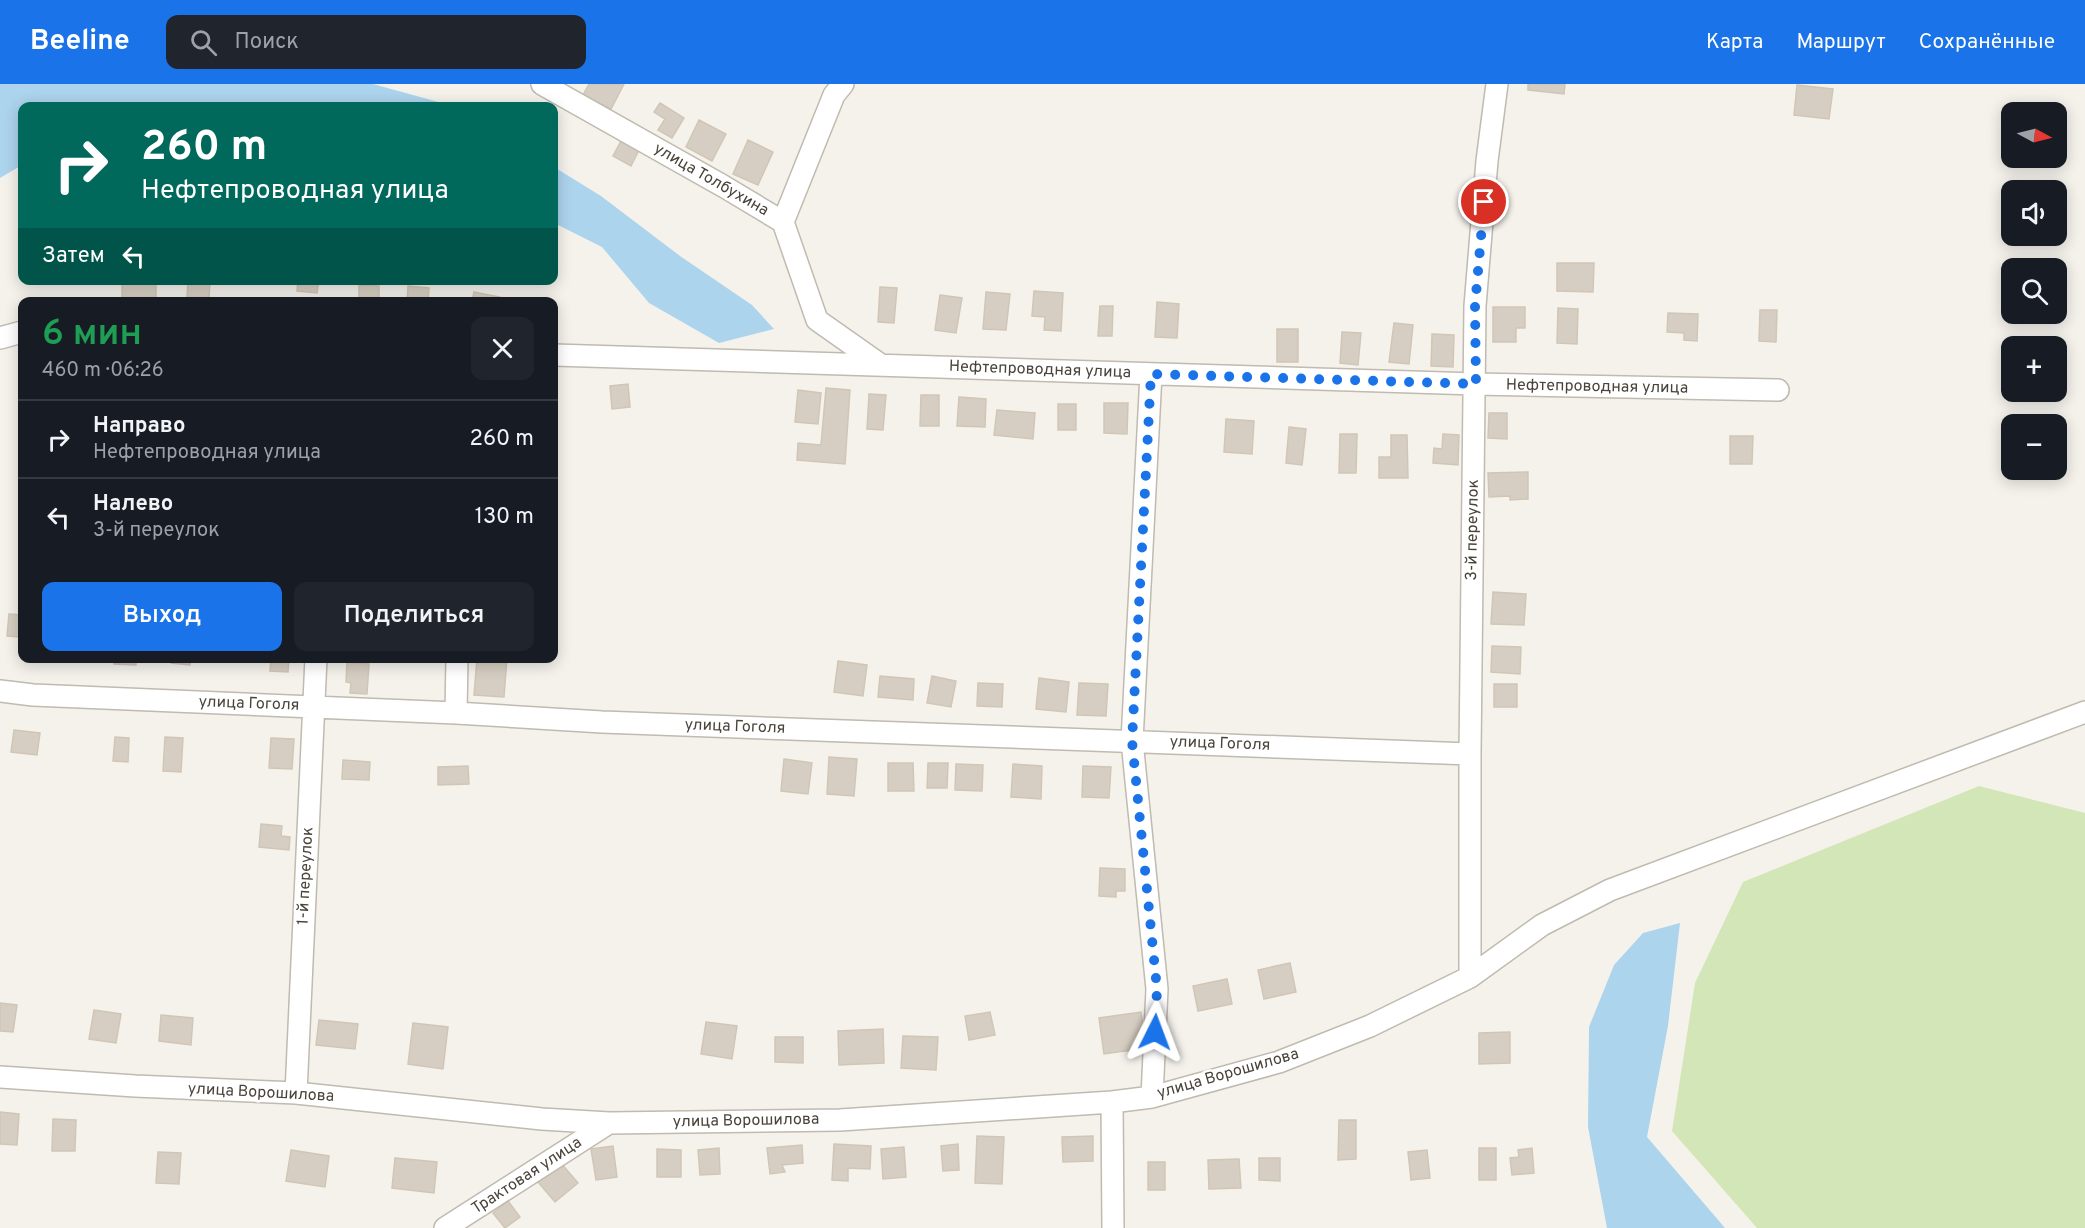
<!DOCTYPE html>
<html lang="ru">
<meta charset="utf-8">
<style>
:root{--surface:#171b24;--page:#20242c;--text:#f1f3f6;--muted:#9ea1a6;--line:#363941;--accent:#1a73e8}
body{margin:0;font-family:Overpass,sans-serif;background:var(--page);color:var(--text);height:100vh;display:flex;flex-direction:column;font-size:22px;white-space:nowrap}
*{box-sizing:border-box;margin:0}
p{font-size:20px;color:var(--muted)}
.icon{flex:none;width:33px;height:33px;fill:none;stroke:currentColor;stroke-width:2;stroke-linecap:round;stroke-linejoin:round}
.map{position:relative;flex:1;overflow:hidden}
.drawer{position:absolute;left:18px;top:213px;width:540px;height:366px;display:flex;flex-direction:column;background:var(--surface);border-radius:12px;box-shadow:0 3px 15px #0003}
.drawer>*{flex:none}
.hud{position:absolute;left:18px;top:18px;width:540px;height:183px;border-radius:12px;box-shadow:0 3px 15px #0003;background:#00695c;color:#fff;overflow:hidden}
.needle{width:39px;rotate:97deg}
.buttons{position:absolute;left:2001px;top:18px;display:grid;gap:12px}
.buttons a{display:grid;place-items:center;width:66px;height:66px;border-radius:12px;background:var(--surface);box-shadow:0 3px 15px #0003;font-size:30px}
.pin{position:absolute;display:grid;place-items:center;width:51px;height:51px;color:#fff;margin:-26px;border:3px solid #fff;border-radius:50%;box-shadow:0 2px 6px #0007}
.me{position:absolute;width:66px;margin:-33px;rotate:3deg;stroke-linejoin:round;filter:drop-shadow(0 0 4px #0008)}
.turn{display:flex;align-items:center;gap:21px;height:126px;padding:0 24px;font-size:27px}
.turn .icon{width:78px;height:78px;stroke-width:2.5}
.turn b{display:block;font-size:42px;line-height:51px}
.then{display:flex;align-items:center;height:57px;padding:0 24px;background:#0003;gap:12px;font-size:22px}
.round{display:grid;place-items:center;flex:none;width:63px;height:63px;border-radius:12px;background:var(--page)}
.head{display:flex;align-items:center;justify-content:space-between;height:102px;padding:0 24px}
h1{font-size:36px;font-weight:600;line-height:45px;color:#1e9e55}
.primary-button{display:flex;gap:12px;margin-top:auto;padding:12px 24px}
.primary-button a{flex:1;height:69px;border-radius:12px;background:var(--accent);color:#fff;font-size:24px;font-weight:600;line-height:69px;text-align:center}
.primary-button a+a{background:var(--page);color:var(--text)}
ul{padding:0;list-style:none}
li{display:flex;align-items:center;gap:18px;height:78px;padding:0 24px;border-top:2px solid var(--line)}
li div{flex:1}
li b{display:block;font-size:22px}
li em{font-style:normal}
header{display:flex;align-items:center;gap:36px;box-sizing:border-box;height:84px;padding:0 30px;background:var(--accent);color:#fff}
header strong{font-size:28px}
nav{display:flex;gap:33px;margin-inline-start:auto;font-size:21px}
.search{width:420px;height:54px;background:var(--page);display:flex;align-items:center;gap:15px;box-sizing:border-box;padding:0 21px;border-radius:12px;color:var(--muted);font-size:22px}
.map>svg:first-child{display:block}
.green{fill:#d2e6b8}
.water{fill:#add4ed}
.building{fill:#d6cec2;stroke:#d1c6b6;stroke-width:1.5}
.lines{fill:none;stroke-linecap:round;stroke-linejoin:round}
.minor-casing{stroke:#c0baaf;stroke-width:24}
.minor{stroke:#fff;stroke-width:21}
.route{stroke:#1a73e8;stroke-width:10;stroke-dasharray:0 18}
.labels{text-anchor:middle;dominant-baseline:central;stroke-width:5;stroke-linejoin:round;paint-order:stroke}
.street-label{font-size:16px;fill:#49433a;stroke:#fff}
</style>
<header>
<strong>Beeline</strong>
<div class="search"><svg class="icon" aria-label="search" viewBox="0 0 24 24"><circle cx="10" cy="10" r="6"/><path d="M15 15l6 6"/></svg>Поиск</div>
<nav><a>Карта</a><a>Маршрут</a><a>Сохранённые</a></nav>
</header>
<div class="map">
<svg width="2085" height="1144" viewBox="0 0 2085 1144">
<rect width="100%" height="100%" fill="#f5f2ec"/>
<!-- green -->
<path class="green" d="M1979,702l106,27v415h-328l-85,-97 23,-148 48,-101z"/>
<!-- water -->
<path class="water" d="M0,0h373l80,22h-431v59l-22,13z
M554,83l47,29 79,60 72,49 22,24 -55,14 -70,-40 -47,-56 -48,-24z
M1680,839l-12,103 -21,111 78,91h-118l-19,-101 1,-100 25,-62 29,-32z"/>
<!-- building -->
<path class="building" d="M589,0h35l-13,25 -28,-14z
M1528,0h37l-1,10 -36,-4z
M1797,1l36,4 -4,30 -35,-4z
M660,19l24,15 -12,20 -14,-8 7,-11 -11,-7z
M699,36l27,14 -14,27 -26,-14z
M622,55l18,9 -9,18 -18,-10z
M748,56l25,12 -15,33 -25,-11z
M1557,179h37l-1,29 -36,-1z
M122,196h34v18l-34,1z
M188,196h22l-1,19 -22,-1z
M230,196h26v3h-26z
M298,196h21l-2,13 -20,-2z
M359,201l20,1v16h-20z
M408,202l21,2 -1,14h-21z
M880,203l17,1 -3,35 -16,-1z
M1034,207l29,2 -2,38 -17,-1 1,-13 -13,-1z
M474,208l26,5 -1,5h-27z
M986,208l24,2 -4,36 -23,-1z
M940,211l22,3 -6,35 -21,-3z
M1157,218l22,2 -2,34 -22,-1z
M1100,222h13l-1,30h-14z
M1493,223h32v21h-9v14h-23z
M1558,224l20,1 -1,35 -20,-1z
M1760,226h17l-1,32 -17,-1z
M1668,229l30,1 -1,27 -13,-1v-7l-17,-1z
M1394,239l19,2 -4,39 -20,-2z
M1277,245h21v33h-21z
M1342,248l19,1 -3,32 -18,-2z
M1432,250l22,1 -1,32 -22,-1z
M628,300l2,23 -18,2 -2,-23z
M826,304l24,2 -5,74 -48,-4 1,-17 23,2z
M798,306l23,3 -3,31 -23,-2z
M869,310l17,1 -3,35 -16,-1z
M921,311h18v31h-19z
M959,313l27,2 -1,28 -28,-1z
M1104,319h24l-1,31 -23,-1z
M1058,320h18v26h-18z
M997,326l38,3 -2,26 -39,-4z
M1489,329h18v26l-19,-1z
M1226,335l28,2 -2,33 -28,-2z
M1289,343l17,2 -4,36 -16,-2z
M1340,350h17l-1,39h-17z
M1443,350l16,1 -1,30 -25,-2 1,-15 8,1z
M1391,351h16l1,43h-29v-21h12z
M1730,352h23l-1,28h-22z
M1528,388v27l-18,1v-4l-21,1 -1,-24z
M1493,508l33,2 -2,31 -33,-1z
M9,530l13,1 -2,22 -13,-1z
M1492,562l29,1 -1,27 -29,-2z
M114,574h22v7l-22,-1z
M171,574h20l-1,7 -19,-2z
M289,574l-1,14 -18,-1 1,-12h-5z
M477,574h30l-3,39 -30,-2z
M838,577l29,4 -4,31 -29,-4z
M347,578l22,2 -2,30 -17,-1 1,-10 -5,-1z
M880,592l34,3 -1,21 -35,-3z
M932,592l24,5 -5,26 -24,-4z
M1039,594l30,4 -3,30 -30,-3z
M978,599l25,1 -1,23 -25,-1z
M1079,599l29,1 -2,32 -29,-1z
M1494,600h23v23h-23z
M14,646l26,3 -3,22 -26,-3z
M115,653l14,1 -1,24 -15,-1z
M165,653l18,1 -2,34 -18,-1z
M271,654l23,1 -2,30 -23,-1z
M829,673l28,2 -3,37 -27,-2z
M784,675l28,4 -4,31 -27,-3z
M343,676l27,2 -1,18 -27,-1z
M888,679h25l1,28h-26z
M928,679h20l-1,25h-20z
M956,680l27,1 -1,26 -27,-1z
M1013,680l29,2 -1,33 -30,-2z
M468,682l1,18 -31,1v-18z
M1083,682l28,1 -2,31 -27,-1z
M261,740l21,2 -1,10 9,1 -1,13 -30,-3z
M1100,784l25,1v22h-9v6l-17,-1z
M1290,879l6,29 -32,7 -6,-29z
M1227,895l5,25 -34,7 -5,-25z
M0,919l17,2 -4,27 -13,-1z
M94,926l27,4 -5,29 -27,-4z
M990,928l5,23 -26,5 -4,-24z
M1141,928l5,36 -42,6 -5,-36z
M161,931l32,3 -2,27 -32,-4z
M319,936l39,4 -3,25 -39,-4z
M706,938l31,4 -5,33 -31,-5z
M413,939l35,4 -5,42 -35,-5z
M883,945l1,34 -45,2 -1,-34z
M1510,948v31l-31,1v-31z
M903,952l35,1 -2,33 -35,-2z
M775,953h28v26l-28,-1z
M0,1028l19,2 -2,31 -17,-1z
M53,1035l23,1 -1,31h-23z
M1339,1036h17v39l-18,1z
M977,1052l27,1 -2,47 -27,-1z
M1093,1052v25l-30,1 -1,-25z
M834,1060l37,2 -1,23 -22,-1v13l-16,-1z
M958,1060l1,26 -16,1 -2,-25z
M802,1061l1,18 -21,2 3,7 -15,2 -3,-26z
M613,1062l4,31 -21,3 -5,-31z
M904,1063l2,30 -23,2 -2,-30z
M719,1064l1,26 -20,1 -2,-25z
M1479,1064h17v32h-17z
M1532,1064l2,25 -22,2 -2,-17 9,-1 -1,-7z
M657,1065l24,1v27h-24z
M291,1066l38,6 -4,31 -39,-6z
M1427,1066l3,28 -19,2 -3,-28z
M158,1068l23,1 -2,31 -23,-1z
M395,1074l42,4 -3,31 -42,-5z
M1259,1074h21v23l-21,-1z
M1239,1075l2,29 -32,1 -1,-29z
M560,1078l18,21 -23,19 -17,-20z
M1148,1078h17v28h-17z
M508,1117l12,16 -15,11 -12,-15z"/>
<g class="lines">
<!-- minor casing -->
<g class="minor-casing">
<path id="minor" d="M542,0l181,102 60,36 34,98 64,45
M783,138l51,-127 9,-11
M0,254l22,-6
M554,271l921,29 303,6
M1151,290l-19,367 25,248 -5,108
M0,607l33,4 423,18 146,9 868,32
M456,629l1,-55
M1470,893v-223l5,-448 12,-145 10,-77
M0,993l135,9 161,7 246,26 67,4 231,-3 272,-18 40,-5 127,-35 91,-36 100,-49 72,-52 68,-35 475,-178
M296,1009l20,-435
M1112,1018l1,126
M445,1144l164,-105"/>
</g>
<!-- minor -->
<use href="#minor" class="minor"/>
</g>
<g class="lines">
<!-- route -->
<path class="route" d="M1155,948l2,-43 -25,-248 19,-367 325,10 -1,-78 9,-104"/>
</g>
<g class="labels">
<!-- street labels -->
<g class="street-label">
<text transform="translate(711 96) rotate(30)">улица Толбухина</text>
<text transform="translate(1040 286) rotate(2)">Нефтепроводная улица</text>
<text transform="translate(1597 303) rotate(1)">Нефтепроводная улица</text>
<text transform="translate(1473 446) rotate(-89)">3-й переулок</text>
<text transform="translate(249 620) rotate(2)">улица Гоголя</text>
<text transform="translate(735 643) rotate(2)">улица Гоголя</text>
<text transform="translate(1220 660) rotate(2)">улица Гоголя</text>
<text transform="translate(306 792) rotate(-87)">1-й переулок</text>
<text transform="translate(1228 990) rotate(-16)">улица Ворошилова</text>
<text transform="translate(261 1009) rotate(3)">улица Ворошилова</text>
<text transform="translate(746 1037) rotate(-1)">улица Ворошилова</text>
<text transform="translate(527 1092) rotate(-33)">Трактовая улица</text>
</g>
</g>
</svg>
<div class="buttons">
<a><svg class="needle" viewBox="-14 -14 28 28"><path d="M0-13l5 13h-10z" fill="#e53935"/><path d="M0 13l5-13h-10z" fill="#9ea1a6"/></svg></a>
<a><svg class="icon" aria-label="sound" viewBox="0 0 24 24"><path d="M4 9h4l5-4v14l-5-4H4zM17 9q2 3 0 6"/></svg></a>
<a><svg class="icon" aria-label="search" viewBox="0 0 24 24"><circle cx="10" cy="10" r="6"/><path d="M15 15l6 6"/></svg></a>
<a>+</a>
<a>−</a>
</div>
<div class="pin" style="left:1484px;top:118px;background:#d93025"><svg class="icon" aria-label="arrive" viewBox="0 0 24 24"><path d="M6 21V4h12l-3 4 3 4H6"/></svg></div>
<svg class="me" style="left:1155px;top:948px" viewBox="-20 -20 40 40"><path d="M0-17L14 15 0 8-14 15z" fill="#1a73e8" stroke="#fff" stroke-width="4"/></svg>
<div class="hud">
<div class="turn"><svg class="icon" aria-label="right" viewBox="0 0 24 24"><path d="M7 20v-9h11M14 6l5 5-5 5"/></svg><div><b>260 m</b>Нефтепроводная улица</div></div>
<div class="then">Затем<svg class="icon" aria-label="left" viewBox="0 0 24 24"><path d="M17 20v-9H6M10 6l-5 5 5 5"/></svg></div>
</div>
<section class="drawer">
<div class="head"><div><h1>6 мин</h1><p>460 m · 06:26</p></div><a class="round"><svg class="icon" aria-label="close" viewBox="0 0 24 24"><path d="M6 6l12 12M18 6L6 18"/></svg></a></div>
<ul>
<li><svg class="icon" aria-label="right" viewBox="0 0 24 24"><path d="M7 20v-9h11M14 6l5 5-5 5"/></svg><div><b>Направо</b><p>Нефтепроводная улица</p></div><em>260 m</em></li>
<li><svg class="icon" aria-label="left" viewBox="0 0 24 24"><path d="M17 20v-9H6M10 6l-5 5 5 5"/></svg><div><b>Налево</b><p>3-й переулок</p></div><em>130 m</em></li>
</ul>
<div class="primary-button"><a>Выход</a><a>Поделиться</a></div>
</section>
</div>
